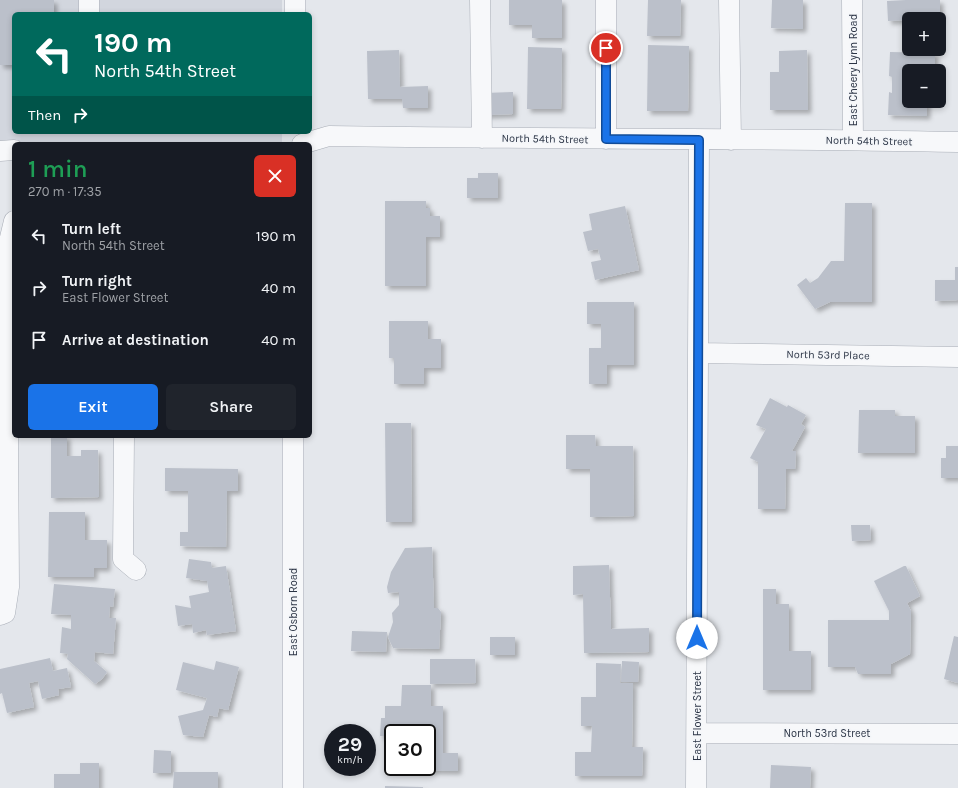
<!DOCTYPE html>
<meta charset="utf-8">
<style>
:root{--surface:#171b24;--page:#20242c;--text:#f1f3f6;--muted:#9ea1a6;--accent:#1a73e8}
body{margin:0;font-family:Karla,sans-serif;background:var(--page);color:var(--text);height:100vh;display:flex;flex-direction:column;font-size:15px;white-space:nowrap}
*{box-sizing:border-box;margin:0}
p{font-size:13px;color:var(--muted)}
.icon{flex:none;width:22px;height:22px;fill:none;stroke:currentColor;stroke-width:2;stroke-linecap:round;stroke-linejoin:round}
.map{position:relative;flex:1;overflow:hidden}
.panel{position:absolute;left:12px;top:142px;width:300px;height:296px;display:flex;flex-direction:column;background:var(--surface);border-radius:6px;box-shadow:0 2px 6px #0003}
.panel>*{flex:none}
.hud{position:absolute;left:12px;top:12px;width:300px;height:122px;border-radius:6px;box-shadow:0 2px 6px #0003;background:#00695c;color:#fff;overflow:hidden}
.tools{position:absolute;left:902px;top:12px;display:grid;gap:8px}
.tools a{display:grid;place-items:center;width:44px;height:44px;border-radius:6px;background:var(--surface);box-shadow:0 2px 6px #0003;font-size:20px}
.speed{position:absolute;left:324px;top:724px;display:flex;gap:8px;font-size:20px;font-weight:700;text-align:center}
.speed>*{display:grid;place-content:center;width:52px;height:52px;border-radius:50%;background:var(--surface);box-shadow:0 2px 6px #0003;line-height:1}
.speed small{font-size:10px;font-weight:400}
.speed .limit{border:2px solid #111;border-radius:6px;background:#fff;color:#111}
.pin{position:absolute;display:grid;place-items:center;width:34px;height:34px;color:#fff;margin:-17px;border:2px solid #fff;border-radius:50%;box-shadow:0 1px 4px #0007}
.me{position:absolute;width:44px;margin:-22px;rotate:0deg;stroke-linejoin:round;filter:drop-shadow(0 0 3px #0008)}
.turn{display:flex;align-items:center;gap:14px;height:84px;padding:0 16px;font-size:18px}
.turn .icon{width:52px;height:52px;stroke-width:2.5}
.turn b{display:block;font-size:28px;line-height:34px}
.then{display:flex;align-items:center;height:38px;padding:0 16px;background:#0003;gap:8px;font-size:15px}
.round{display:grid;place-items:center;flex:none;width:42px;height:42px;border-radius:6px;background:var(--page)}
.head{display:flex;align-items:center;justify-content:space-between;height:68px;padding:0 16px}
h1{font-size:24px;font-weight:600;line-height:30px;color:#1e9e55}
.primary-button{display:flex;gap:8px;margin-top:auto;padding:8px 16px}
.primary-button a{flex:1;height:46px;border-radius:6px;background:var(--accent);color:#fff;font-size:16px;font-weight:600;line-height:46px;text-align:center}
.primary-button a+a{background:var(--page);color:var(--text)}
ul{padding:0;list-style:none}
li{display:flex;align-items:center;gap:12px;height:52px;padding:0 16px}
li div{flex:1}
li b{display:block;font-size:15px}
li em{font-style:normal}
.map>svg:first-child{display:block}
.built{fill:#d2d6de}
.building{fill:#bbc0ca;filter:url(#shadow)}
.lines{fill:none;stroke-linecap:round;stroke-linejoin:round}
.minor-casing{stroke:#a9aeb7;stroke-width:21}
.minor{stroke:#f7f8fa;stroke-width:20}
.route-casing{stroke:#114b97;stroke-width:10}
.route{stroke:#1a73e8;stroke-width:7}
.labels{text-anchor:middle;dominant-baseline:central;stroke-width:3;stroke-linejoin:round;paint-order:stroke}
.street-label{font-size:11px;fill:#2b3445;stroke:#f4f6f9}
</style>
<div class="map">
<svg width="958" height="788" viewBox="0 0 958 788">
<defs>
<filter id="shadow"><feDropShadow dx="3.5" dy="3.5" stdDeviation="2" flood-color="#0004"/></filter>
</defs>
<rect width="100%" height="100%" fill="#e4e7ec"/>
<!-- built -->
<path class="built" d="M0,0h282v14h-268v118h268v12h-268l-14,2z"/>
<!-- building -->
<path class="building" d="M0,0h54v14h-40v51h-14z
M509,0h53v38h-30v-13h-23z
M648,0h33l-1,36h-33z
M772,0h31v29l-32,-1z
M906,0h34v19h-31v25h-2l-1,-24 -18,1 -1,-20z
M648,45l41,1 -1,65h-41z
M528,47l34,1 -1,61h-34z
M399,50l1,37 28,-1v22h-25l-1,-9h-34l-1,-48z
M807,50l1,60h-38v-38h9v-21z
M890,52l45,1v18h-26v30h18v15l-39,-1 1,-23 3,1v-16l-3,-1z
M513,92v22l-29,1v-22z
M478,173h20v25h-31v-20h11z
M385,201h41v7h4v8h10v21h-14v49h-41z
M845,203h27v99h-42l-15,7 -18,-24 9,-7 4,5 8,-5 13,-17h13z
M625,206l14,64 -44,10 -4,-18 10,-2 -3,-11 -10,2 -5,-19 9,-2 -3,-16z
M955,267h3v33l-23,1v-21h20z
M587,302h47v63h-27v19h-18v-36h12v-24h-14z
M389,321h39v18h13v29h-17v16h-30v-26h-5z
M770,398l17,9 1,-2 18,10 -5,9 4,3 -13,24h4l-1,18h-9l-1,40h-27v-47l-8,-4 16,-29 -10,-4z
M859,410h36v6h20v37h-57z
M385,423h26l1,99h-26z
M566,435h29l1,11h37l1,70 -44,1v-48h-24z
M51,436h16v20h14v-6h17l1,47 -48,1z
M946,446h12v32h-17v-20h5z
M165,468l73,1v22h-11l-1,56 -46,-1v-14h8v-41h-23z
M49,512h36v28h22v28h-13v9h-46z
M851,525h19l1,15 -19,1z
M432,547l2,61h4l3,4 -2,37 -46,-1 -5,-11 5,-15 -1,-9 7,-8v-13l-11,1 -1,-6 4,-15 14,-24z
M189,559l22,3 1,6 14,-2 10,65 -29,4 -1,-5 -13,3 -1,-9 -14,2 -3,-21 16,3 -2,-12 20,-4 -2,-11 -21,-3z
M609,565l2,64 38,-1v24l-65,1 -1,-59 -10,1v-29z
M904,566h2l14,30 -13,7 4,8 -1,43 -19,10v10h-33l-3,-7h-27v-47h61v-9l-15,-30z
M54,584l61,5 -2,18 -3,-1 -1,12h7l-3,36 -18,-2 -1,9 13,11 -5,7 -7,5 -28,-25 1,-5 -8,-1 2,-26 9,2v-14l-20,-1z
M763,589h13v15h13v47h22v39h-48z
M352,631l35,1 -1,20 -35,-1z
M954,636l4,1v46l-14,-4z
M490,637h25v18h-25z
M50,658l3,13 14,-3 4,19 -13,2 1,6 -17,4 -4,-18 -9,2 5,24 -27,6 -5,-20 -2,1v-25z
M430,659h45l1,24 -46,1z
M216,661l23,6 -11,43 -9,-2 -2,9 -8,-2 -6,22 -20,-2 -5,-19 25,-6 4,-12 -31,-8 7,-28 31,8z
M622,661l17,1 -1,20h-17z
M596,663l25,1 -1,19h13l-1,64h11l-1,29h-67v-24h16l1,-26h-11v-29h15z
M402,685h29v21h12v47h15v18l-66,-1v-3h35v-34h-34v3h-13l1,-18h4v-12h16z
M154,750l17,1v22h-18z
M80,763h19v25h-45v-14h26z
M771,765l40,2 -1,21h-40z
M174,772h44v16h-45z
M385,786l38,1v1h-38z"/>
<g class="lines">
<!-- minor casing -->
<g class="minor-casing">
<path id="minor" d="M295,0v14
M480,0l2,138
M606,0v139
M729,0l2,140
M852,0l1,140
M89,14v-14
M302,144l27,-8c210,3 419,2 629,6
M0,151l14,-1
M698,353l260,4
M124,436l-1,123 13,11
M293,436v352
M0,615l5,-2 4,-26 -2,-322 1,-19 6,-25
M697,733l261,1
M696,788l3,-648"/>
</g>
<!-- minor -->
<use href="#minor" class="minor"/>
</g>
<g class="lines">
<!-- route casing -->
<g class="route-casing">
<path id="route" d="M606,48v91l93,1 -2,498"/>
</g>
<!-- route -->
<use href="#route" class="route"/>
</g>
<g class="labels">
<!-- street labels -->
<g class="street-label">
<text transform="translate(853 70) rotate(-90)">East Cheery Lynn Road</text>
<text transform="translate(545 139) rotate(1)">North 54th Street</text>
<text transform="translate(869 141) rotate(1)">North 54th Street</text>
<text transform="translate(828 355) rotate(1)">North 53rd Place</text>
<text transform="translate(293 612) rotate(-90)">East Osborn Road</text>
<text transform="translate(697 716) rotate(-90)">East Flower Street</text>
<text x="827" y="733">North 53rd Street</text>
</g>
</g>
</svg>
<div class="tools">
<a>+</a>
<a>−</a>
</div>
<div class="speed"><div>29<small>km/h</small></div><div class="limit">30</div></div>
<div class="pin" style="left:606px;top:48px;background:#d93025"><svg class="icon" aria-label="arrive" viewBox="0 0 24 24"><path d="M6 21V4h12l-3 4 3 4H6"/></svg></div>
<svg class="me" style="left:697px;top:638px" viewBox="-20 -20 40 40"><circle r="19" fill="#fff"/><path d="M0-13L10 11 0 6-10 11z" fill="#1a73e8"/></svg>
<div class="hud">
<div class="turn"><svg class="icon" aria-label="left" viewBox="0 0 24 24"><path d="M17 20v-9H6M10 6l-5 5 5 5"/></svg><div><b>190 m</b>North 54th Street</div></div>
<div class="then">Then<svg class="icon" aria-label="right" viewBox="0 0 24 24"><path d="M7 20v-9h11M14 6l5 5-5 5"/></svg></div>
</div>
<section class="panel">
<div class="head"><div><h1>1 min</h1><p>270 m · 17:35</p></div><a class="round" style="background:#d93025;color:#fff"><svg class="icon" aria-label="close" viewBox="0 0 24 24"><path d="M6 6l12 12M18 6L6 18"/></svg></a></div>
<ul>
<li><svg class="icon" aria-label="left" viewBox="0 0 24 24"><path d="M17 20v-9H6M10 6l-5 5 5 5"/></svg><div><b>Turn left</b><p>North 54th Street</p></div><em>190 m</em></li>
<li><svg class="icon" aria-label="right" viewBox="0 0 24 24"><path d="M7 20v-9h11M14 6l5 5-5 5"/></svg><div><b>Turn right</b><p>East Flower Street</p></div><em>40 m</em></li>
<li><svg class="icon" aria-label="arrive" viewBox="0 0 24 24"><path d="M6 21V4h12l-3 4 3 4H6"/></svg><div><b>Arrive at destination</b></div><em>40 m</em></li>
</ul>
<div class="primary-button"><a>Exit</a><a>Share</a></div>
</section>
</div>
